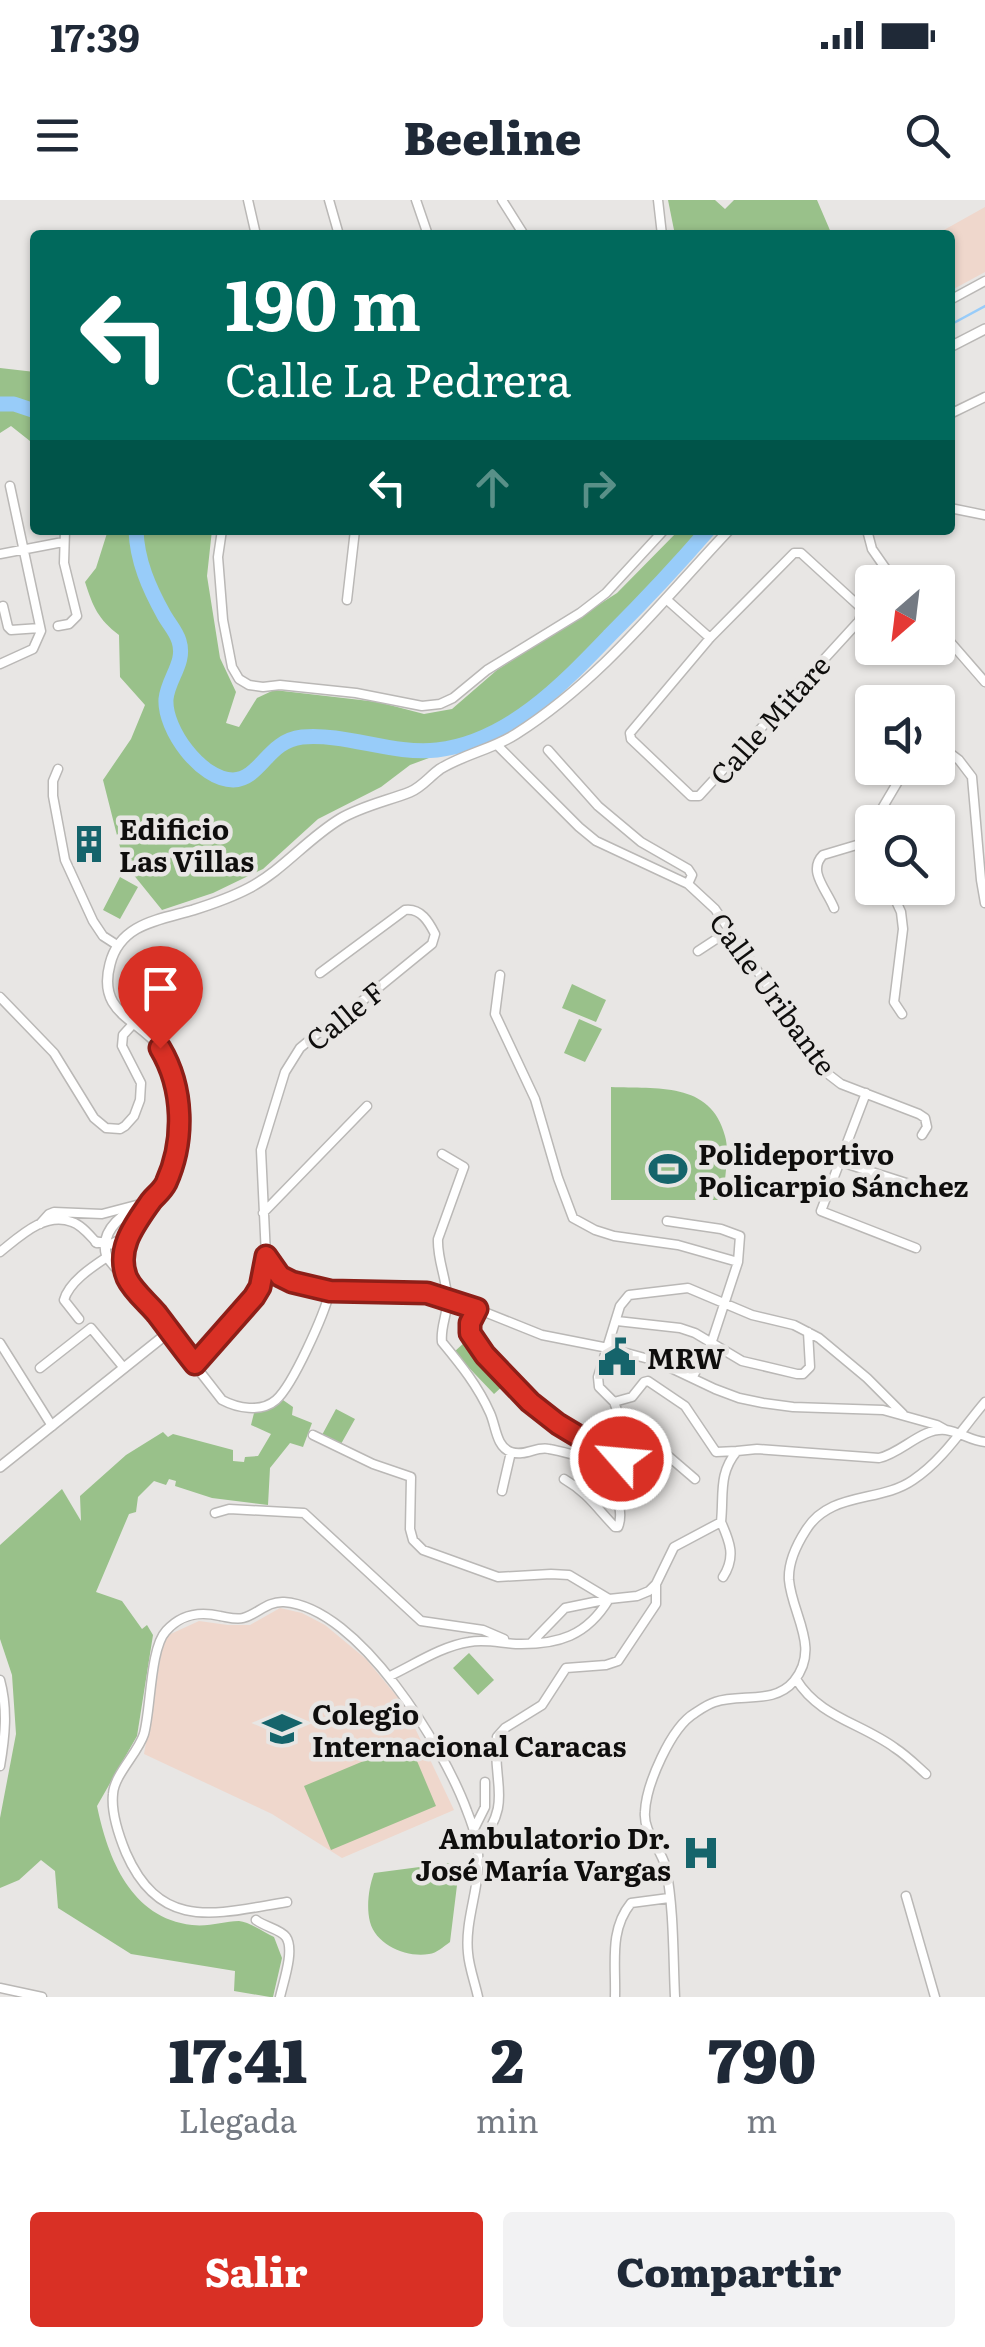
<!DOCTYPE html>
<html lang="es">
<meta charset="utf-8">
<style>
:root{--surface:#fff;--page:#f2f2f3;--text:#1f2937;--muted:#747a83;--accent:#d93025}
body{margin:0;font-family:Literata,serif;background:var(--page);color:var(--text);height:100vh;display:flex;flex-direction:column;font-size:38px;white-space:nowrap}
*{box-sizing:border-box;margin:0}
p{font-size:32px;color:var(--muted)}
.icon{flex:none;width:55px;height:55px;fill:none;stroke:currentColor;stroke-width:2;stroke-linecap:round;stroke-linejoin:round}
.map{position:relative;height:1797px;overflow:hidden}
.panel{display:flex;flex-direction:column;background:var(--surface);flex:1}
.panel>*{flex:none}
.top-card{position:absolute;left:30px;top:30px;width:925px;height:305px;border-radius:10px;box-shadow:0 2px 8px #0004;background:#00695c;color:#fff;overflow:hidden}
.needle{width:65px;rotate:208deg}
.fabs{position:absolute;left:855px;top:365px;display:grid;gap:20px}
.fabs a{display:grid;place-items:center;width:100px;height:100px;border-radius:10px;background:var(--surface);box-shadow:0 2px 8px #0004;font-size:50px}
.pin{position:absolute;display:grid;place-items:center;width:85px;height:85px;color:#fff;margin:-102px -42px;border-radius:50% 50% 50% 0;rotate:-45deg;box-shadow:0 0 10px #0007}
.pin .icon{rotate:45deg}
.me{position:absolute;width:110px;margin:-55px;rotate:297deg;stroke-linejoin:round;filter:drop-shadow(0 0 8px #0008)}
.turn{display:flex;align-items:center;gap:35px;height:210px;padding:0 30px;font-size:45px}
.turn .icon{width:130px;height:130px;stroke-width:2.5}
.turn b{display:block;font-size:70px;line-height:85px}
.lanes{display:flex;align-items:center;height:95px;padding:0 30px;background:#0003;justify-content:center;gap:50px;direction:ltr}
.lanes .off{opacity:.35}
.eta{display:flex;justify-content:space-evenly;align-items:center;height:170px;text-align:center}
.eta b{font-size:60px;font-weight:800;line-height:70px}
.cta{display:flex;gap:20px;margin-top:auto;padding:20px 30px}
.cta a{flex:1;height:115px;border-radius:10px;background:var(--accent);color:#fff;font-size:40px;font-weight:800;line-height:115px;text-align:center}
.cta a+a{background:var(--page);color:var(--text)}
.status{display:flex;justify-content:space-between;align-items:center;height:70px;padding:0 50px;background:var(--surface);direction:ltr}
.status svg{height:28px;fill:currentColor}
header{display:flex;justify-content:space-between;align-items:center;height:130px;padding:0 30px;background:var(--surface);font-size:45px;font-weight:800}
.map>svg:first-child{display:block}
.education{fill:#efd7cc}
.green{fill:#99c18a}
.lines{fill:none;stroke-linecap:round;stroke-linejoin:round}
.stream{stroke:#98ccf9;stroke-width:2.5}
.river{stroke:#98ccf9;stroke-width:15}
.minor-casing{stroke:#bab8b6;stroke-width:11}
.tertiary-casing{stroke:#bab8b6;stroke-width:12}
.minor{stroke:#fff;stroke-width:8}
.tertiary{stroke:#fff;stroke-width:9}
.route-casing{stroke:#8d1f18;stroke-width:25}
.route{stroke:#d93025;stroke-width:18}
.labels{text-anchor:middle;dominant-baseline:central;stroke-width:9;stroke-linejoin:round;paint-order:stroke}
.street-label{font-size:28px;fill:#0f0e0d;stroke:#e8e6e4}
.poi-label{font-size:28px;font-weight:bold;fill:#0f0e0d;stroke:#e8e6e4;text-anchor:start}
</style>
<div class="status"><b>17:39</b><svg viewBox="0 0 49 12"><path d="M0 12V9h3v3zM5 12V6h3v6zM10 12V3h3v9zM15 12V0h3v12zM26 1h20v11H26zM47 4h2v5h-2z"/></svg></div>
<header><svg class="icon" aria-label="menu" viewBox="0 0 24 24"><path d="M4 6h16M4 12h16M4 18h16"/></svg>Beeline<svg class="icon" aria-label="search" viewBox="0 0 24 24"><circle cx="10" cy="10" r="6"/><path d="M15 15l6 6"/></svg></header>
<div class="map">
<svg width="985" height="1797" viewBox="0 0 985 1797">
<rect width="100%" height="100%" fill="#e8e6e4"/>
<!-- education -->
<path class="education" d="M985,7v65l-35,19v-56h-15z
M280,1408l22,5 23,12 41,34 38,46 50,105 -112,48 -70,-44 -128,-60 20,-117 35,-16 29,4h22z"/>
<!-- green -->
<path class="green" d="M668,0h47l10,9 9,-9h83l15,35h-157z
M0,168l35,4v73l-24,-19 -11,7z
M108,330h104l-5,46 13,82 16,34 -10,31 13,4 18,-29 17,-8 104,12 46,12 28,-5 45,-39 120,-77 62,-63h35l-101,110 -39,39 -61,48 -103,38 -29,22 -63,32 -55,50 -50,24 -51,17 -38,-47 -21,-83 28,-41 14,-34 -25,-28 -1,-42c-21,-16 -26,-28 -34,-53l11,-14z
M120,677l18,10 -18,32 -17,-9z
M572,784l34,16 -10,22 -34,-14z
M579,819l23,10 -17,33 -21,-9z
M611,887c45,2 100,-6 114,49 5,16 -1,46 -2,64h-112z
M465,1142l40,42 -11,10 -40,-42z
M283,1200l10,7 -1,8 20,8 -9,24 -13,-4 -20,25 -2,37 -56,-7 -37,-12 1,-5 -7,-2 -3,6 -12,-4 -16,16 -2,15 -7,2 -33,78 26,9 20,28 5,-4 6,10 -16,101 -40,70c11,53 34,112 95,119 18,2 32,-4 47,-4 10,1 25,11 35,16l8,21 -9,39h-3l-36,-6 1,-20 -104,-17 -73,-46 -3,-37 -14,-11 -22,20 -19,8v-70l16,-84 -4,-59 -12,-36v-94l62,-56 19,32 -1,-25 46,-41 37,-23 5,5 5,-3 60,16v11l11,1 1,-5 13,-1 13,-22 -20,-9 4,-16h10z
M336,1209l19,10 -14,25 -19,-9z
M469,1453l25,27 -16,15 -25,-27z
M409,1542l27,64 -105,44 -27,-64z
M450,1663l9,6 -9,73c-7,5 -13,11 -21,12 -22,4 -53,-9 -59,-32 -4,-16 -1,-35 4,-49z"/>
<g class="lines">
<!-- stream -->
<path class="stream" d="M950,125l35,-19"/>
<!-- river -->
<path class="river" d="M0,204h14l21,7
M136,330c1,31 13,58 28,85 5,9 12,16 15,26 7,22 -11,37 -13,58 -2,30 35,81 67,81 28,-1 34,-39 69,-43 45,-4 90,18 135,13 71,-8 126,-66 173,-115 34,-34 67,-69 98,-105"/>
<!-- minor casing -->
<g class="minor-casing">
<path id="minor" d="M248,0l8,35
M329,0l10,35
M416,0l12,35
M502,0l22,35
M658,0l4,35
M950,100l35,-19
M950,214l35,-17
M950,308l35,7
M222,330l-4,27 5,63 9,47 7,12 10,6 14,2 17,-2 76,8 66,13 18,-2 13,-6 34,-28 93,-57 26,-20 58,-63
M867,330l5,19 23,33
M794,353h7l58,53 3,6 -3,9 -160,175h-8l-60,-57 -1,-6 80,-95z
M0,354l63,-12
M666,399l44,39
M347,400l8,-70
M3,406l5,21 3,3 29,-2
M58,426l11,-2 8,-8 -13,-53 1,-33
M938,428l47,54
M0,464l33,-15 8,-18 -31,-145
M497,545l82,82 17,14 92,43 27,25 113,165 13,10 78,30 6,4 2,9 -5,8
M548,550l50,56 43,36 47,27 4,6 -4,9
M938,550l13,4 8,6 13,17 9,103 4,23
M58,569l-5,12v15l12,64 28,61 10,15 14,9
M874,622l32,-54
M872,627l-2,14 2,6
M890,688l11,24 2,17 -9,73 8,12
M834,708c-7,-18 -27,-37 -11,-53l47,-14
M698,751l32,-21
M500,775l-5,39 40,85 23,79 15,40 22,12 19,6 64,9 60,17 -27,82 -19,34
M0,797l54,56 40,65 12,10 14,1 5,-3 9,-10 6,-16 1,-17 -19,-37 1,-11 10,-11
M866,893l-45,118 95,37
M442,954l22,13 -26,72c-1,21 9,40 9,60 1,15 -7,28 -5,43 19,23 36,44 48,71 6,13 6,34 21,39 14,5 25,-6 38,-3 20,3 41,13 61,11
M841,962l87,28h8
M263,1013l104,-107
M667,1021l54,8 19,7 -2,26
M40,1024l9,-10 5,-2 48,2 42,-11
M0,1052c19,-15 45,-41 72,-30 10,3 18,14 25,21
M266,1056l14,21 12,5 38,9 97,2 50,16 65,26 66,13 48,13 59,28 24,9 24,5 30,4 90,3 54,15 9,5
M477,1109l-6,14v14l33,40 44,40 50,32 12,11 11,-1 31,19
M79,1119l-15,-19c5,-18 28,-33 43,-43
M617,1121l63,7 15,5 47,28 55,13h6l7,-7 -2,-35
M169,1132l53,68c15,8 39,13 54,0 17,-15 48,-85 54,-109
M0,1143l52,83
M195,1164l39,-42 26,-35 6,-31 -5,-106 24,-78 15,-24 18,-15 29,-16 9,-11 76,-62 3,-10c-6,-12 -14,-26 -30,-24l-85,63
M40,1168l51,-40 33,40
M614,1202l4,11 77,66
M313,1235l60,29 38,13 -1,52 3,11 10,10 75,27 53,-3 18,1 40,24
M737,1251l-21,1 -31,-46 -37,-25 -4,1 -12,15 -18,5 -15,-15 -1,-10 22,-71 9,-11 59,-7 64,27 42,10 25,13 48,40 36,36
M564,1279c24,14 32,28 51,48h3c8,-19 -8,-48 -15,-67
M502,1291l9,-39
M215,1313l14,-4 75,4 117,108 62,9 21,9
M721,1322c9,20 15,35 2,55
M531,1443l34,-35 44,-9
M390,1476c25,-12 52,-30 79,-34 16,-3 31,1 47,2 42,1 71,-8 93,-45l28,-3 12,-5 7,-7 18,-37 47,-25c3,-28 -3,-48 16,-71l20,-2 122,9c23,-5 43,-31 67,-28 14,2 25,11 39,12
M796,1479c23,38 65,44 99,69 11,7 21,17 31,26
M0,1480c8,29 5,57 0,86
M474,1629l11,-22v-25
M478,1647c36,-47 14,-60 19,-110l8,-9 37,-23 24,-37 40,-3 12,-4 38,-57v-20
M906,1696l29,101
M287,1702c-69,11 -126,31 -161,-49 -7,-17 -15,-41 -13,-59 1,-19 25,-41 31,-60 7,-25 6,-86 22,-103 15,-17 33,-20 54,-15 7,1 16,4 23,2 15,-4 24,-17 41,-16 75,5 160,146 183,209 8,20 13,38 11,59 -2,27 -13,55 -10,83 1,14 7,30 10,44
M256,1720c9,7 24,9 30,17 9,13 -3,46 -6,60
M0,1788l42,9
M615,1797c1,-34 -6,-67 16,-94l38,-5
M675,1797c-2,-42 -1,-87 -9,-129 -5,-20 -23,-36 -21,-56 1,-27 26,-85 50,-99 6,-4 13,-9 20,-11 26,-9 59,3 79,-21 27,-33 -2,-66 -5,-101 -1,-17 8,-36 17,-50 24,-39 74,-27 107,-50 30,-20 49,-51 72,-78"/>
</g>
<!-- tertiary casing -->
<g class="tertiary-casing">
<path id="tertiary" d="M950,147l35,-18
M96,1042l16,2 14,-7
M128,1080c-2,-10 -6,-21 -5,-30 3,-25 29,-43 41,-63 9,-16 14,-40 15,-58 2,-26 -2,-59 -18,-81 -24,-30 -64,-35 -51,-84 10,-40 48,-44 83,-54 19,-6 39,-13 56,-22 34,-18 58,-49 91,-69 22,-13 47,-18 70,-27 12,-5 20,-16 30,-23 24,-15 53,-20 76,-35 85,-54 145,-132 213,-204
M0,1267l169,-135 -62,-75c-9,-28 19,-47 42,-54"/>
</g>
<!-- minor -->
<use href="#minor" class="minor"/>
<!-- tertiary -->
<use href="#tertiary" class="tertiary"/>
</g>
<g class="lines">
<!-- route casing -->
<g class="route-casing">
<path id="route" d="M160,848c24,40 25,93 6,135 -4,8 -10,12 -15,18 -16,23 -36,48 -24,77 6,13 21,25 30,36 13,17 25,34 38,50l59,-67 6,-10 6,-31 14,20 12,6 38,9 97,2 50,16 -7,14v10l15,22 45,47 28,22 40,24 12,12 11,-1"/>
</g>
<!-- route -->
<use href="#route" class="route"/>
</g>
<!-- icons -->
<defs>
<g id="building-bare" transform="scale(3)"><path d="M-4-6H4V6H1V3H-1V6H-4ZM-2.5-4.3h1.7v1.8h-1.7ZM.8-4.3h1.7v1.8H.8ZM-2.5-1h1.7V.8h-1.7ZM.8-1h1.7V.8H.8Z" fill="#15646b" stroke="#e8e6e4" stroke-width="2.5" paint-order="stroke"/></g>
<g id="stadium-bare" transform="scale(3)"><path d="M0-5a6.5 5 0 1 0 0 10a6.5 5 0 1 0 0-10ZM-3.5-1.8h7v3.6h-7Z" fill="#15646b" stroke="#e8e6e4" stroke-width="2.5" paint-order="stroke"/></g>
<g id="civic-bare" transform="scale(3)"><path d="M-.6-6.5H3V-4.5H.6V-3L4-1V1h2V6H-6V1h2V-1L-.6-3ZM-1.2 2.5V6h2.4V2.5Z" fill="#15646b" stroke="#e8e6e4" stroke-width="2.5" paint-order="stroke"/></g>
<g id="school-bare" transform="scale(3)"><path d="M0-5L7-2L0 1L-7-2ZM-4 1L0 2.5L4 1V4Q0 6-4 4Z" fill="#15646b" stroke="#e8e6e4" stroke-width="2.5" paint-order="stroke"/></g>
<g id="hospital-bare" transform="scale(3)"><path d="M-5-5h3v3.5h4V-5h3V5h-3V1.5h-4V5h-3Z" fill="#15646b" stroke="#e8e6e4" stroke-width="2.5" paint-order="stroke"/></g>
</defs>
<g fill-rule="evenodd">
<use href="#building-bare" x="89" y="644"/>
<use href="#stadium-bare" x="668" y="969"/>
<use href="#civic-bare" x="617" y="1157"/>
<use href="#school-bare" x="282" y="1529"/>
<use href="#hospital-bare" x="701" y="1653"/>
</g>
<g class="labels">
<!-- street labels -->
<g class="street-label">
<text transform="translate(769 519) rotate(-48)">Calle Mitare</text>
<text transform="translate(774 793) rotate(54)">Calle Uribante</text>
<text transform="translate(344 815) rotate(-39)">Calle F</text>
</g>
<!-- poi labels -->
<g class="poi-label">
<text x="119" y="628">Edificio<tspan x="119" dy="32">Las Villas</tspan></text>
<text x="698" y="953">Polideportivo<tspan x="698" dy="32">Policarpio Sánchez</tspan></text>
<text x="647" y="1157">MRW</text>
<text x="312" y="1513">Colegio<tspan x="312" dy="32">Internacional Caracas</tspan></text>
<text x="671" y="1637" text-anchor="end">Ambulatorio Dr.<tspan x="671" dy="32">José María Vargas</tspan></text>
</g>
</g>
</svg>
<div class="fabs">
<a><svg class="needle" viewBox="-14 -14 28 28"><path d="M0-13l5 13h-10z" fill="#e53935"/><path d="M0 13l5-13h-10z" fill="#747a83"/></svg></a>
<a><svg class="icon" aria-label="sound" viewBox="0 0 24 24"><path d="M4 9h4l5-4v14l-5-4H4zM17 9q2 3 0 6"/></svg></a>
<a><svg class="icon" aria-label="search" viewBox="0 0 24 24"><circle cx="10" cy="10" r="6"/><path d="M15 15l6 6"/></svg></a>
</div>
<div class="pin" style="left:160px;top:848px;background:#d93025"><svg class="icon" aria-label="arrive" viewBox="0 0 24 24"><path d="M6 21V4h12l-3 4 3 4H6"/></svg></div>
<svg class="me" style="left:621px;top:1259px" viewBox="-20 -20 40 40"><circle r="17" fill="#d93025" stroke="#fff" stroke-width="3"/><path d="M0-11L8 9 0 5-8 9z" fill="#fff"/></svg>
<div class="top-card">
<div class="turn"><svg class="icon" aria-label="left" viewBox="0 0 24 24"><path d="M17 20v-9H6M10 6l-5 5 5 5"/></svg><div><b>190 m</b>Calle La Pedrera</div></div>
<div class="lanes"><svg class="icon" aria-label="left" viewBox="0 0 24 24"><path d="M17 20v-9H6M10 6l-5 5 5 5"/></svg><svg class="icon off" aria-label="ahead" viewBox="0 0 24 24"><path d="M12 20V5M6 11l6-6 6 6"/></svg><svg class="icon off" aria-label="right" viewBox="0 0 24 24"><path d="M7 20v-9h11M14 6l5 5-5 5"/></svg></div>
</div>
</div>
<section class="panel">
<div class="eta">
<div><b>17:41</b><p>Llegada</p></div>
<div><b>2</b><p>min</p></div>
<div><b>790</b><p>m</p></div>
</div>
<div class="cta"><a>Salir</a><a>Compartir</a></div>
</section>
